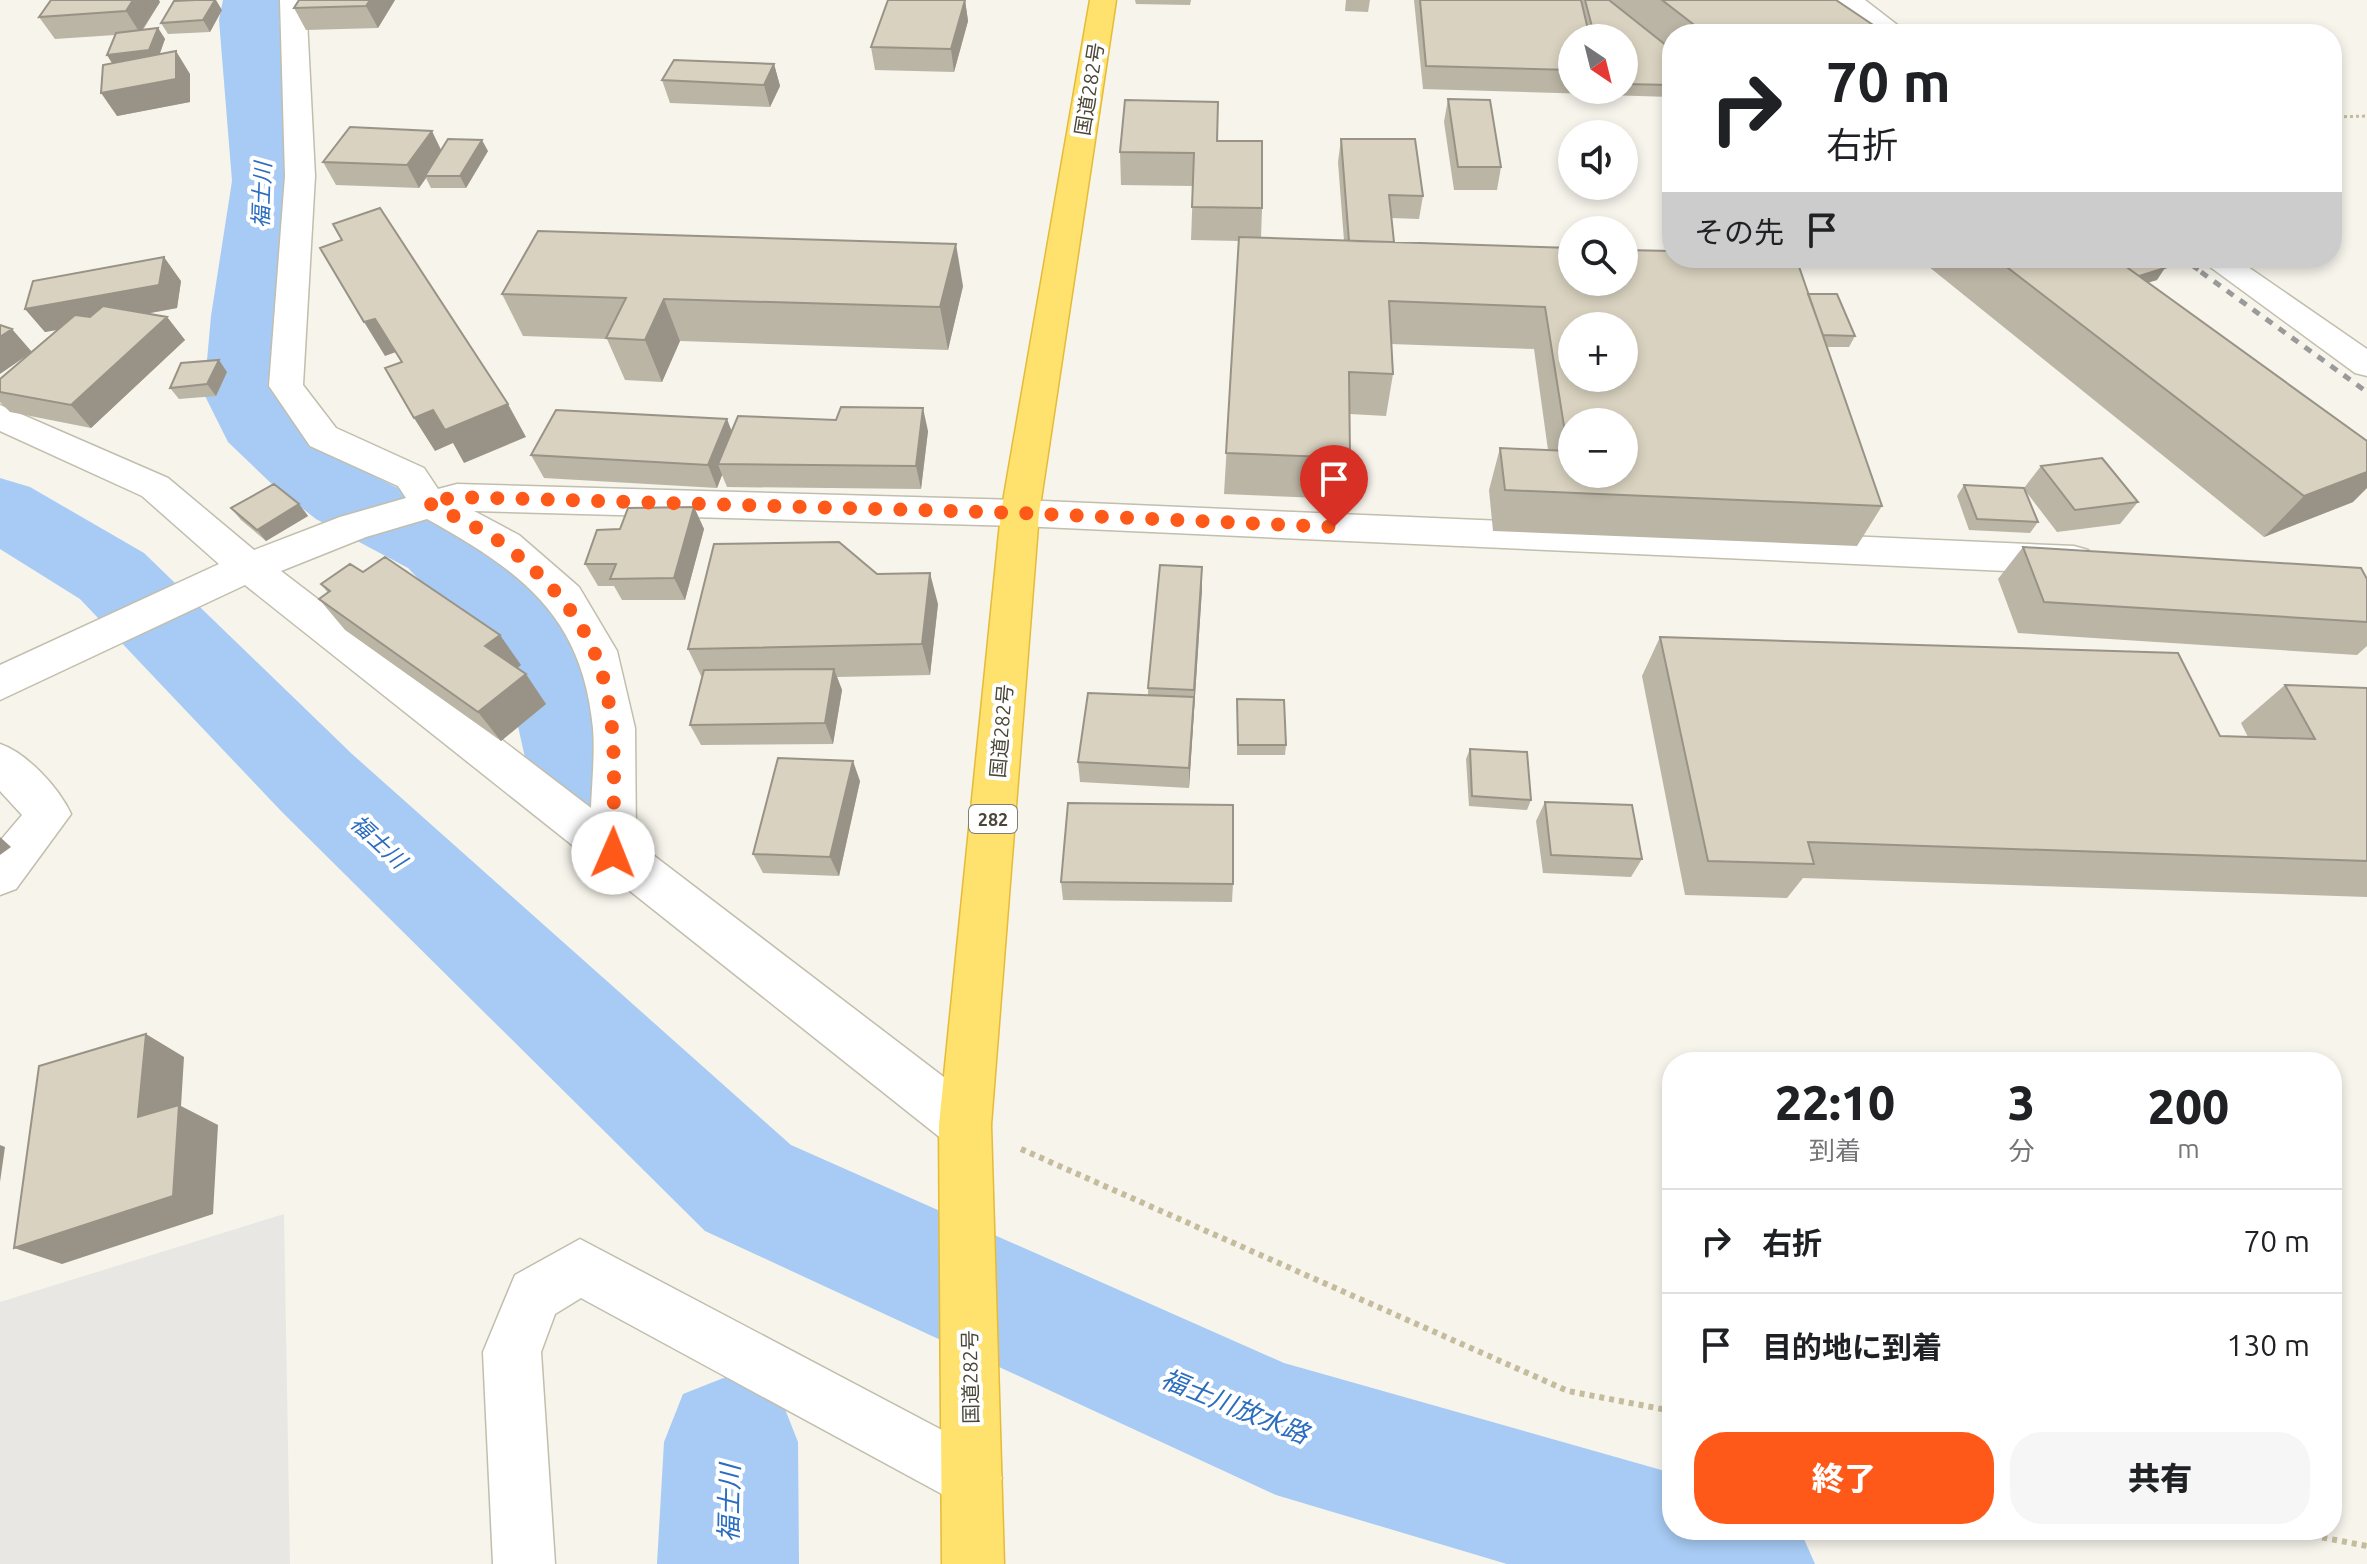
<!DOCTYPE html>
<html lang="ja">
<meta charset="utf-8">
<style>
:root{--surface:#fff;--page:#f6f6f6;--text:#202124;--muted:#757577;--line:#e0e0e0;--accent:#ff591a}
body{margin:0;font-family:Ubuntu,"Noto Sans JP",sans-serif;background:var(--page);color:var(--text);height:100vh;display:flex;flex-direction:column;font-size:30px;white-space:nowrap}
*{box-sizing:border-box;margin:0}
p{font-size:26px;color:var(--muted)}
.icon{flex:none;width:44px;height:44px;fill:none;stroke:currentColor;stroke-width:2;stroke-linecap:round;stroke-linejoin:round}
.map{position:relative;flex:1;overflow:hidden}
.side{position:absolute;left:1662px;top:1052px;width:680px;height:488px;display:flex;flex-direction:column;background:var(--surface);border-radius:32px;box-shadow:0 4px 12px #0003}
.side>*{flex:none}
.hud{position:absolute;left:1662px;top:24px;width:680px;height:244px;border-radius:32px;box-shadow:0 4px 12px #0003;background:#fff;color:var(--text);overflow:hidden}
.needle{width:52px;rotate:145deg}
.fabs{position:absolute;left:1558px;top:24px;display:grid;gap:16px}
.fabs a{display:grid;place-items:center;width:80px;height:80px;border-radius:50%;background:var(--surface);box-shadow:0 4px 12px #0003;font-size:40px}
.pin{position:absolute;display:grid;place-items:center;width:68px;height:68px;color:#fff;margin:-82px -34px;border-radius:50% 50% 50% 0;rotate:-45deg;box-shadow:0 0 8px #0007}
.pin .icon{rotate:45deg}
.me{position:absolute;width:88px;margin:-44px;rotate:1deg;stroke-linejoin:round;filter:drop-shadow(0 0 6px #0008)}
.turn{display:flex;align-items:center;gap:28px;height:168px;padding:0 32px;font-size:36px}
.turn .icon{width:104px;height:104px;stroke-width:2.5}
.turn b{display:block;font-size:56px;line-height:68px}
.then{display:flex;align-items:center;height:76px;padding:0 32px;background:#0003;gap:16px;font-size:30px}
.eta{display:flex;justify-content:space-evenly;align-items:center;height:136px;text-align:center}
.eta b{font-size:48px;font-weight:800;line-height:56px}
.cta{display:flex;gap:16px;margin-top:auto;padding:16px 32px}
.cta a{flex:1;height:92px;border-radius:32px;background:var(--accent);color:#fff;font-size:32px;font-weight:800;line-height:92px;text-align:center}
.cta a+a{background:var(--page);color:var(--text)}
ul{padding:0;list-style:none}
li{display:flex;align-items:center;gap:24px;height:104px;padding:0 32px;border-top:2px solid var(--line)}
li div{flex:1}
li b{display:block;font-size:30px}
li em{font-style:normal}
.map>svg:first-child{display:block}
.parking{fill:#e8e7e3}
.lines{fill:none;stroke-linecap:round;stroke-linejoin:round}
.river{fill:#a7cbf4;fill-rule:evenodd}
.street-casing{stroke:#c2bead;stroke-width:3}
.highway-casing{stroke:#e5bb37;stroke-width:3}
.path-far1{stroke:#c5bc9e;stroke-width:3;stroke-dasharray:3 3;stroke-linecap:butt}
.path{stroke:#c5bc9e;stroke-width:6;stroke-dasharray:5 5;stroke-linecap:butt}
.street{fill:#fff;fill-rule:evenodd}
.highway{fill:#ffe16e;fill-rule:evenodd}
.rail-far1{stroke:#9a9a9a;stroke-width:4;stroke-dasharray:7 7;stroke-linecap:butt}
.rail{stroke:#9a9a9a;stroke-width:5;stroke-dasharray:8 8;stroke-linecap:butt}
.wall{fill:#bbb5a5}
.shaded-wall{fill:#989386}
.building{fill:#d9d2c0;stroke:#989386;stroke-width:2;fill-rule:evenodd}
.route{stroke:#ff591a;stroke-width:14;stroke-dasharray:0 25.2}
.labels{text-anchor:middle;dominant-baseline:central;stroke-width:8;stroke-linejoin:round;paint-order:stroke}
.shield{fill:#fff;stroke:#817e74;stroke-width:2}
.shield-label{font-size:18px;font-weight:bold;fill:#4b4638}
.street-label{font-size:20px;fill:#4b4638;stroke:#fff}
.water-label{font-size:22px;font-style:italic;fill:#2b6dbe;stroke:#fff}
.near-water-label{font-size:26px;font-style:italic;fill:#2b6dbe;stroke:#fff}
</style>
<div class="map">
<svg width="2367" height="1564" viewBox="0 0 2367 1564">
<rect width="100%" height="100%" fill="#f6f4eb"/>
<!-- parking -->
<path class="parking" d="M284,1214l6,350h-290v-262z"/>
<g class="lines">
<!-- river -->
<path class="river" d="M223,0h58l-2,20 21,161 -13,135 -3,78 6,14 43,39 43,30 94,47 69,65 48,62 14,26 27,94 -15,29 -35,12 -35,-12 -15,-29 -19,-85 -34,-49 -67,-69 -92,-49 -41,-32 -47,-45 -24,-48 7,-78 21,-135 -13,-161z
M0,478l30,9 114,66 208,201 439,391 493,218 388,110v57h128l15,34h-308l-231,-69 -571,-264 -423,-419 -202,-213 -80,-50z
M731,1375l48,19 19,48 1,122h-142l7,-122 19,-48z"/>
<!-- street casing -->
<g class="street-casing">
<path id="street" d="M280,0h26l9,176 -12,209 33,43 88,40 14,21 19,-5 563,16 1054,46 14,4 5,10 -5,10 -14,4 -1054,-48 -546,-15 45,24 60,52 38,64 18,77 1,114 347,265 8,18 -8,18 -18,7 -18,-7 -702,-558 -245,115v-35l219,-101 -77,-68 -142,-65v-26l168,73 86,72 86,-33 66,-19 -8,-12 -88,-40 -41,-60 16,-210zM427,519c93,52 155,95 166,209 2,26 -1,54 -2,80l-310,-237 85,-34z
M1835,0h30l44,34h-30z
M2198,258h37l132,91v27l-12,-3z
M0,744c27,9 59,44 71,70l-55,75 -16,6v-54l22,-26 -22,-24z
M580,1239l413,218 9,21 -9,21 -21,9 -21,-9 -370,-201 -26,16 -14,38 14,212h-62l-10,-212 32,-77z"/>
</g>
<!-- highway casing -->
<g class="highway-casing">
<path id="highway" d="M1090,0h26l-77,513 -48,612 13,439h-62l-3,-439 62,-612z"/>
</g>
<!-- path-far1 -->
<path class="path-far1" d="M2332,117l35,-1"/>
<!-- path -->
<path class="path" d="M1021,1149l547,242 104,20
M2283,1530l84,16"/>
<!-- street -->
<use href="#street" class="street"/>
<!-- highway -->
<use href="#highway" class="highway"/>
<!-- rail-far1 -->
<path class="rail-far1" d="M2181,258l23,16"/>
<!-- rail -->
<path class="rail" d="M2201,272l166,120"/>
</g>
<!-- wall -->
<path class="wall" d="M395,0l-17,28 -72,2 -12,-22z
M965,0l3,21 -14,51 -79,-2 -4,-23z
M1135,0h56l-1,5 -54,-1z
M1346,0h24l-2,12 -23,-1z
M1414,0h422l49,34h-213v63l-68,-2 -1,-5h21v-52h-52v52h21l-1,4 -169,-5z
M160,2l-17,28 15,-2 7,11 -6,15 31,20v28l-73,14 -5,-53 -5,-8 8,-20 -60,4 -16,-22z
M222,10l-12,22 -42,2 -7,-11z
M774,64l6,22 -10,21 -100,-4 -8,-23z
M1448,99l53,68 -4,23h-43l-10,-68z
M1341,139l82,57 -4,23 -28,-1 3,24 414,52 47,42 -6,11h-22l55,159 -25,40 -364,-15 -4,-41 11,-42 48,2 -14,-101 -143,-5 2,30 -7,42 -36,-2v44l-5,41 -121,-5 15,-253 -48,-1 2,-54 -72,-1 -1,-33 97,-11 45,67 -1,30 83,3 -6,-79z
M441,149l47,2 -22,37h-35l-5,-10 -7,10 -83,-3 -13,-23z
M1918,258h233l6,22 -9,2 205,220 -89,35z
M181,281l-4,27 -31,6 21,3 18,23 -94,88 -81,-16 -10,-10v-23l29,-25 -29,20 32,-22 25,-22 -12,2 -20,-23z
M963,286l-15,64 -268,-9 -18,41 -37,-2 -18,-41 -84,-3 -21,-42z
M227,372l-11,24 -37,3 -9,-11z
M732,431h196l-7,58 -194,-2 -5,-12 -5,13 -173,-10 -13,-23z
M2041,466l97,36 -18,22 -63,8 -33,-43 14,33 -8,11 -61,-3 -12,-34 7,-11 60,3z
M299,504l9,12 -42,25 -25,-21 -10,-12z
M694,507l10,22 -19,71h-63l-8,-14h-16l-13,-22 35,-35z
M2023,547l344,32v67l-10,9 -339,-22 -20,-54z
M877,574l61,30 -8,71 -93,2 5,13 -9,54 -132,1 -11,-20 12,-47 -14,-29z
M321,584l200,81 -3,3 28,36 -45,37 -156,-111 -26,-31 9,-6z
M1202,589l-13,199 -109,-6 -2,-20 70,-67v-7z
M1660,637l560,99 28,1 -7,-14 44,-38 82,3v209l-564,-19 -16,20 -102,-3 -43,-219z
M1237,699l49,46 -1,10h-48z
M1470,749l61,51 -4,10 -58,-4 -3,-47z
M860,781l-21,95 -76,-3 -10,-19z
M1545,802l97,57 -11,18 -88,-4 -7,-52z
M1061,882l172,2 -1,18 -169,-2z"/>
<!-- shaded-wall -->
<path class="shaded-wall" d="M133,0h26l1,2 -20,31 -14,-22z
M215,0h1l6,10 -12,22 -7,-12z
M370,0h25l-17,28 -12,-22z
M965,0l3,21 -14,51 -3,-23z
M158,28l7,11 -8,23 -43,4 -7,-11z
M176,51l14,23v28l-73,14 -16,-23z
M774,64l6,22 -10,21 -6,-22z
M432,131l11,23 -18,22 1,2 -7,10 -12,-23z
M482,140l6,11 -22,37 -6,-12z
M956,244l7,42 -15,64 -8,-43z
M164,257l17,24 -4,27 -132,24 -20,-23z
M2165,268l-8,12 -36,11 8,-12z
M664,299l16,42 -18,41 -17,-42z
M167,317l18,23 -94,88 -20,-23z
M375,319l21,33 -11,4 -21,-34z
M12,329l20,23 -32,22v-37z
M219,360l8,12 -11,24 -9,-12z
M508,404l18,33 -62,26 -11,-20 -18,8 -21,-33 19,-8z
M923,408l5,23 -7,58 -5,-23z
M727,419l9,23 -18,22 4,11 -5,13 -9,-23z
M2367,472v16l-14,14 -89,35 40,-41z
M299,504l9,12 -42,25 -9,-11z
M694,507l10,22 -19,71 -11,-22z
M1202,567v22l-13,199v-20z
M930,573l8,31 -8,71 -8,-31z
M500,635l21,30 -15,12 -21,-31z
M834,669l8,21 -9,54 -8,-21z
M526,674l20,30 -45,37 -23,-29z
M853,761l7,20 -21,95 -9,-19z
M0,837l11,10 -11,8z
M146,1034l38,23 -3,49 37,19 -5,89 -151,50 -48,-16 124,-131z
M0,1145l5,2 -5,35z"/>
<!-- building -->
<path class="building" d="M51,0h82l-7,11 -87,6z
M196,0h19l-12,20 -42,3 13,-22z
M299,0h71l-4,6 -72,2z
M888,0h77l-14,49 -80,-2z
M1420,0h161l9,38h-18v32l-146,-4z
M1585,0h24l63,50v35l-48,-1v-46h-29z
M1662,0h174l49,33 -179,1z
M158,28l-9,22 -42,5 9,-22z
M176,51v28l-75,14 2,-28z
M674,60l100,4 -10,21 -102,-5z
M1448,99l42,1 11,67h-43z
M1125,100l93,2 -1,39h45v67l-70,-1 2,-54 -74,-1z
M350,127l82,4 -25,34 -84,-3z
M448,139l34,1 -22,36h-35z
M1341,139h74l8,57 -34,-1 5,47 -45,-1z
M380,208l128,196 -63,26 -12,-20 -19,8 -29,-50 17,-6 -27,-43 -11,3 -44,-74 22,-8 -9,-16z
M538,231l418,13 -16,63 -276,-8 -19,41 -39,-2 20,-40 -124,-4z
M1239,237l333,11v34h52v-32l48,1v7h124l86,248 -377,-16 -5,-42 68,3 -23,-144 -156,-6 4,73 -44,-2 1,86 -124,-5zM1572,326h52v52h-52zM1572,422h52v52h-52z
M164,257l-5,28 -134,24 8,-28z
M1995,258h119l253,183v31l-63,24z
M2114,258h37l14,10 -26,8z
M1808,294h29l18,42 -32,-1z
M103,306l64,11 -96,88 -71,-13v-13l75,-64 15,2z
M0,325l12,4 -12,8z
M219,360l-12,24 -37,4 11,-25z
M841,407l82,1 -7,58 -198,-2 20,-48 98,4z
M556,410l171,9 -19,46 -177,-10z
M2102,458l36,44 -63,8 -34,-44z
M274,484l25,20 -42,26 -26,-22z
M1964,485l60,3 14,34 -61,-3z
M694,507l-20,71 -64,1 6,-15h-31l12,-34 23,-1 8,-21z
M839,542l38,32 53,-1 -8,71 -234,5 26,-105z
M2023,547l338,21 6,11v43l-323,-20z
M385,557l115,78 -15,11 41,28 -48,38 -159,-113 11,-8 -9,-7 29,-20 13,8z
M1160,565l42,2 -8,123 -46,-2z
M1660,637l518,16 42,83 95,3 -30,-54 82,3v173l-559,-19 6,22 -106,-3z
M834,669l-9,54 -135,2 14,-55z
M1088,693l106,4 -5,71 -111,-6z
M1237,699l47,1 2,45h-48z
M1470,749l57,3 4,48 -59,-4z
M778,758l75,3 -23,96 -77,-3z
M1545,802l87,3 10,54 -91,-4z
M1068,803l165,2v79l-172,-2z
M146,1034l-8,83 41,-12 -6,91 -159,52 25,-182z"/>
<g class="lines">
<!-- route -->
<path class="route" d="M613,853c2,-137 11,-214 -106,-306 -23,-18 -54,-30 -80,-45l30,-5 563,16 314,14"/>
</g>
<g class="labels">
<!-- shield labels -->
<rect class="shield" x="969" y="805" width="48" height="28" rx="6"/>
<g class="shield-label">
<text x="993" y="819">282</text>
</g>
<!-- street labels -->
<g class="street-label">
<text transform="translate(1089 89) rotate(-81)">国道282号</text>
<text transform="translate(1001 731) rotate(-85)">国道282号</text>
<text transform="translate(970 1377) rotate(-91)">国道282号</text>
</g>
<!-- water labels -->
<g class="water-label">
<text transform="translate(261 195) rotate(-88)">福士川</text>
<text transform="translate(379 841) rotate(43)">福士川</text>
</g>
<!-- near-water labels -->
<g class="near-water-label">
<text transform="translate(1235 1406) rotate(22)">福士川放水路</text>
<text transform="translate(729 1503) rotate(-89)">福士川</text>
</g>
</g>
</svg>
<div class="fabs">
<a><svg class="needle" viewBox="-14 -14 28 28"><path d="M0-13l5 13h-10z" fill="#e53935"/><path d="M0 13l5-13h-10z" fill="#757577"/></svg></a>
<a><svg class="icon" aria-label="sound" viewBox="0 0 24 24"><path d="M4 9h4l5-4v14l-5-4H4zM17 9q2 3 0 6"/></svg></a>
<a><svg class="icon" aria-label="search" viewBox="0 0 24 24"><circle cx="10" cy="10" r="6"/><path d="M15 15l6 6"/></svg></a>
<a>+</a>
<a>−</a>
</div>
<div class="pin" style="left:1334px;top:527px;background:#d93025"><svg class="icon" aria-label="arrive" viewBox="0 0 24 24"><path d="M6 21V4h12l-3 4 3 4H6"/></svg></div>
<svg class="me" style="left:613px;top:853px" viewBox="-20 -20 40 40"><circle r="19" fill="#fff"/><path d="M0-13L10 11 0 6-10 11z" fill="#ff591a"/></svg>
<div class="hud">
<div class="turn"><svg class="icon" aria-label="right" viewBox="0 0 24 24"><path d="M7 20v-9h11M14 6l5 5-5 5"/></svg><div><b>70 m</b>右折</div></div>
<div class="then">その先<svg class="icon" aria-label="arrive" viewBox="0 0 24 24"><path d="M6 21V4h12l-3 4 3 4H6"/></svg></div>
</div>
<section class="side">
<div class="eta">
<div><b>22:10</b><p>到着</p></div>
<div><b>3</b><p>分</p></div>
<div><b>200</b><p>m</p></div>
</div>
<ul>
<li><svg class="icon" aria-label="right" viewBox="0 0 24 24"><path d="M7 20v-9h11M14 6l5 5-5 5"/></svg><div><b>右折</b></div><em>70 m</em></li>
<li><svg class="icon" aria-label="arrive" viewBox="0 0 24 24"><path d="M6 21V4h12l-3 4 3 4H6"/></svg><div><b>目的地に到着</b></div><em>130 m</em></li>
</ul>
<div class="cta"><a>終了</a><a>共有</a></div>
</section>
</div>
